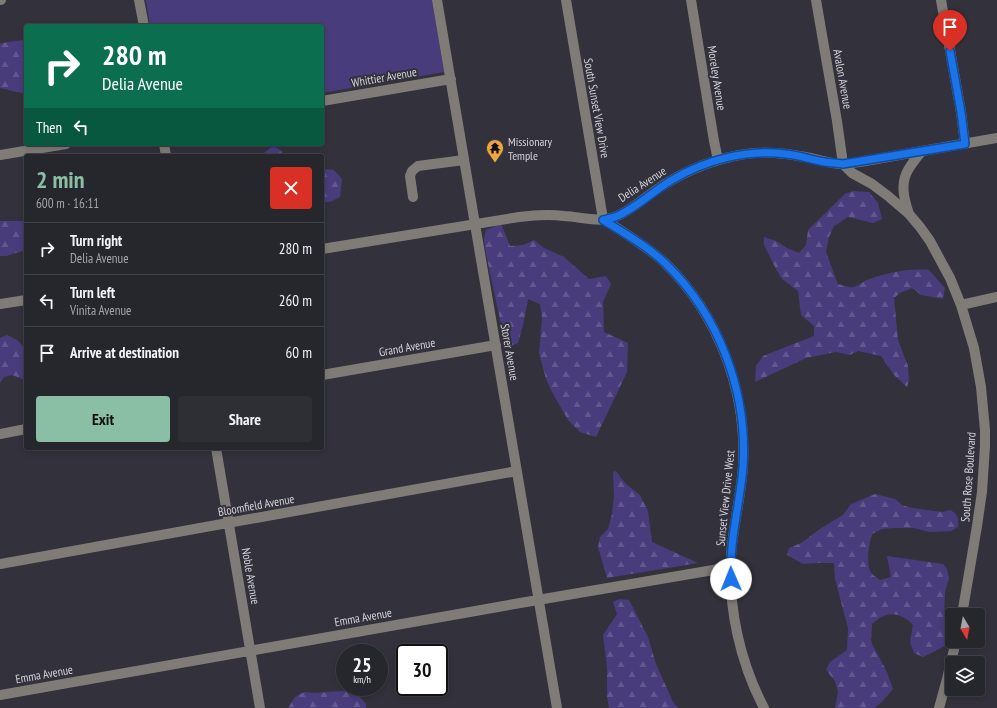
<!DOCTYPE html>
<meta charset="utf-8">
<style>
:root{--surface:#26262d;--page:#2e2e35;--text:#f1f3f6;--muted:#a4a5aa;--line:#424349;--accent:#8abfa5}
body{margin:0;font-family:"PT Sans Narrow",sans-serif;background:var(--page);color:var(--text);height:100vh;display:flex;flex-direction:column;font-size:15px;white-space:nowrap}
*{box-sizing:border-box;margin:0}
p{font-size:13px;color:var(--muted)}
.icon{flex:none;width:22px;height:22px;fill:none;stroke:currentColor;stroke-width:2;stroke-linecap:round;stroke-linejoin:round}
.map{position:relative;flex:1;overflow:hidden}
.panel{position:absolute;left:24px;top:154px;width:300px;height:296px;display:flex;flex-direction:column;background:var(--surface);border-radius:4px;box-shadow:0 2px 6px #0003,0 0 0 1px var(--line)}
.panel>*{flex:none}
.banner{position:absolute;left:24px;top:24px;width:300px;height:122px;border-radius:4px;box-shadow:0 2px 6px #0003,0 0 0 1px var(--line);background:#0b6e4f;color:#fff;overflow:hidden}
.needle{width:26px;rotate:170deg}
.controls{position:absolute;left:945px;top:608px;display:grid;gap:8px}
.controls a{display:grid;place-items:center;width:40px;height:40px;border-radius:4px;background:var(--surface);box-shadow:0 2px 6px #0003,0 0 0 1px var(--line);font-size:20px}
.speed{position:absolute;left:336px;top:644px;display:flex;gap:8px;font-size:20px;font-weight:700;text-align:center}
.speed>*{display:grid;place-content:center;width:52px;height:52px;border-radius:50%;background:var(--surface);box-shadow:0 2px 6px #0003,0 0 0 1px var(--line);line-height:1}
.speed small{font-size:10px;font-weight:400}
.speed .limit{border:2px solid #111;border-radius:6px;background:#fff;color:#111}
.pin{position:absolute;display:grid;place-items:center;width:34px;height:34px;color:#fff;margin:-41px -17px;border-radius:50% 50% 50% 0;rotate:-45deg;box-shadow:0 0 4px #0007}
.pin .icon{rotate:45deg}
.me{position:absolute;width:44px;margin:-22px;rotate:359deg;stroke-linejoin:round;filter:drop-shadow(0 0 3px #0008)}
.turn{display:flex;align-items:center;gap:14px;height:84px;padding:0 12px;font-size:18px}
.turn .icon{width:52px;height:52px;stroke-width:2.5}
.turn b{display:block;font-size:28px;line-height:34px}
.then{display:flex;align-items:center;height:38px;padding:0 12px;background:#0003;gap:8px;font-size:15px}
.round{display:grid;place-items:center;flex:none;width:42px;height:42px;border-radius:4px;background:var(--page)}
.headline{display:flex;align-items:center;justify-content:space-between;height:68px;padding:0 12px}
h1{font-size:24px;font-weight:700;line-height:30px;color:var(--accent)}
.action{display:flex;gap:8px;margin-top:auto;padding:8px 12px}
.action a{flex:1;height:46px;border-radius:4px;background:var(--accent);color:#111;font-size:16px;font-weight:700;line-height:46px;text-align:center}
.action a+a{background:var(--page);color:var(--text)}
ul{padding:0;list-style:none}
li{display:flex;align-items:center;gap:12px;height:52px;padding:0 12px;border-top:1px solid var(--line)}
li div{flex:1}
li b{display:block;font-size:15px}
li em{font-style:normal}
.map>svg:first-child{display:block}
.green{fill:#493c7d}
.forest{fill:url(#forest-firs)}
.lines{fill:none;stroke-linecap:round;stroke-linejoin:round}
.minor{stroke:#7f7c78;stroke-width:10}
.route-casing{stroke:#114b97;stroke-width:10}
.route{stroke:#1a73e8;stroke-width:7}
.labels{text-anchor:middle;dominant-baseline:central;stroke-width:4;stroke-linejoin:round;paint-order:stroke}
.street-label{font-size:12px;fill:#d2d2d8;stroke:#33323c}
.poi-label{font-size:12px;fill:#d2d2d8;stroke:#33323c;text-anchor:start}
</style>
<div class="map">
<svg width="997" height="708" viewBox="0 0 997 708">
<defs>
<pattern id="forest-firs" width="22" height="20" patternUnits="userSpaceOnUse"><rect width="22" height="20" fill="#493c7d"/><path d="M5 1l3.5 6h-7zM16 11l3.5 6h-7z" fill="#62578f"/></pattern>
</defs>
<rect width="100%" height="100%" fill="#33323c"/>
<!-- green -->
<path class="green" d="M146,0h286l12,72 -122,21v-67h-172z"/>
<!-- forest -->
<path class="forest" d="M26,40v54l-26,-6v-44l7,-2z
M273,146l9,5 2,5h-20v-3z
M322,169l12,1 8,9 -2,18 -10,5h-8z
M853,191l16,1 9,11 4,16 -9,4 -25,-6 -14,9 -5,11 -3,15 12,32c4,1 11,4 15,3 5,-1 10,-5 14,-7 20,-7 41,-12 62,-10l16,18 -2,11 -22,-4 -9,-7 -12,5 -6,5 4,42 10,26 1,15 -2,6 -13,-12 -13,-19 -23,-5 -8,4 -14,-3 -30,6 -51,24 1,-16 7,-10 51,-20v-10l-13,-11 -3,-24 -16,-12 -6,-10 -12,-24v-8l12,4 11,7 12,5 7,-8 2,-15 37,-36z
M0,221h26v29l-20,6h-6z
M501,224l9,22 13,-1 11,-5 10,8 20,9 25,22 17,-3 5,8 -8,18 1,30 24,11 -1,29 -31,65 -16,-5 -12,-12 -16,-28 -6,-13 -7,-26 3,-35 -2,-14 -12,-5 -5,26 -5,18 -12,5 -21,-99 -1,-10 2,-9z
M7,335l10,5 9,9v31l-14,-5 -8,2 -4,6v-45z
M616,471l5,7 6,7 13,10 8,16 4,31 46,21 -91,15 -9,-31 2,-10 8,-8 4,-15 2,-18 -1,-24z
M875,494l20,5 7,6 10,3 30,4 8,-2c8,4 9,9 8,17l-7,4 -22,1 -15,-4h-21l-11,1 -10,5c-3,10 -7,31 0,40 2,2 6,4 8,6l11,-3 -4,-21 56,8 4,5 2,9 -4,14 -1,24 1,30 -22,11 -9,-4 -4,-11 3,-17c-13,-14 -27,-14 -41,-1l-1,18 16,30 6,17 -11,13 -8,6h-39l3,-16 -3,-11 -9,-11 4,-8 17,-12 1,-22 -13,-49 -1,-16h-15l-16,1 -16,-9 2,-7 12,-5 19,-14 23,-14 8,-11z
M619,599l10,1 19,37 8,27 17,38 5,6h-69l-2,-12v-29l-4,-32 14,-21 -4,-12z
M354,690l12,14v4h-78l7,-11 9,-5 11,1z"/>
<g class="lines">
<!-- minor -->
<path class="minor" d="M0,0h1
M139,0l5,26
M437,0l120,708
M566,0l37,219c21,14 44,27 62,44 54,52 82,129 78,203 -2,30 -10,60 -12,90 -3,52 9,106 33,152
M691,0l23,141 4,19
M816,0l10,58 11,63 6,43 9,9 20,11 16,12 21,18 11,13 10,14 20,37 11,27 13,43 7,39 4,43v16l-3,46 -5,34 -15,89
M941,0l20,112 4,32
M322,101l129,-22
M164,144l2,12
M0,155l66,-11
M413,197l-3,-21 2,-5 6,-5 46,-6
M909,214c-5,-15 -9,-30 -1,-44 4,-7 9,-13 14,-19
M322,249l197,-32c15,-2 30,-3 45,-1 18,1 34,7 51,1 15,-6 28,-18 41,-27 22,-15 47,-27 74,-33 23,-6 51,-5 75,0 12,2 25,7 38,7 7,0 15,-2 22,-3l132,-23
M0,304l26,-4
M961,305l36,-8
M322,375l174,-30
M0,434l26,-5
M216,448l44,260
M0,564l517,-93
M0,695l526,-93 205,-35
M939,708l8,-29 9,-38"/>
</g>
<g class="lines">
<!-- route casing -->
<g class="route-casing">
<path id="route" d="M731,579c-2,-38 9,-75 12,-112 5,-75 -24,-152 -78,-204 -18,-17 -41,-30 -62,-43 4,-1 8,-2 12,-3 20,-8 38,-26 57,-37 33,-20 75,-31 114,-26 13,1 26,6 39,8 6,1 12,1 18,2l122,-20 -4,-32 -11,-61"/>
</g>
<!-- route -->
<use href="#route" class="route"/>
</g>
<!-- icons -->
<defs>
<g id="temple-pin" transform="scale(0.9)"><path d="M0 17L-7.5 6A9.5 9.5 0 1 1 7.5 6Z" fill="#f0a63e" stroke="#33323c"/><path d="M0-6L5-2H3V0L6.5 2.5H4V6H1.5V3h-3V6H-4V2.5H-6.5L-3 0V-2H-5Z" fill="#111"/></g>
</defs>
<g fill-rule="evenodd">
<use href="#temple-pin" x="495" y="148"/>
</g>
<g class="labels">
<!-- street labels -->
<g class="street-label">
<text transform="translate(384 77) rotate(-10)">Whittier Avenue</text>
<text transform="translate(717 78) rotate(81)">Moreley Avenue</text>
<text transform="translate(843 79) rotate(80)">Avalon Avenue</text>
<text transform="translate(597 108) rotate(80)">South Sunset View Drive</text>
<text transform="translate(642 184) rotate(-33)">Delia Avenue</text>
<text transform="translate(407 347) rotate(-10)">Grand Avenue</text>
<text transform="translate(510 352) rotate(80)">Storer Avenue</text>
<text transform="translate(968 477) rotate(-86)">South Rose Boulevard</text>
<text transform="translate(725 498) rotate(-84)">Sunset View Drive West</text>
<text transform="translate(256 505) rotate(-10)">Bloomfield Avenue</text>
<text transform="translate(251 576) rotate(80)">Noble Avenue</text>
<text transform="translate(363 617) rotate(-10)">Emma Avenue</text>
<text transform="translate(44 674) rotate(-10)">Emma Avenue</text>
</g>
<!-- poi labels -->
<g class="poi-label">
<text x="508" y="141">Missionary<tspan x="508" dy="14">Temple</tspan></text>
</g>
</g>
</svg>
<div class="controls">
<a><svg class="needle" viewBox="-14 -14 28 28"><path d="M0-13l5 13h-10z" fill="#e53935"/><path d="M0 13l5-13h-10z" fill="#a4a5aa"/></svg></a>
<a><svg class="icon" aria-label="layers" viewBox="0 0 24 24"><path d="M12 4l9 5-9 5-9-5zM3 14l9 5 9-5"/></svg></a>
</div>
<div class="speed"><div>25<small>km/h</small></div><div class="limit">30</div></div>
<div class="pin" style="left:950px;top:51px;background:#d93025"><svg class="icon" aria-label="arrive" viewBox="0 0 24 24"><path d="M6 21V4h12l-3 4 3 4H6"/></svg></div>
<svg class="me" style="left:731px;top:579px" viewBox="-20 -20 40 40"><circle r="19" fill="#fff"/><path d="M0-13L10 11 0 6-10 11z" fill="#1a73e8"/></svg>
<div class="banner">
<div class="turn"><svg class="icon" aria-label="right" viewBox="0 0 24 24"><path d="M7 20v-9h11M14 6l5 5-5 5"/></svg><div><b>280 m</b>Delia Avenue</div></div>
<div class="then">Then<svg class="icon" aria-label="left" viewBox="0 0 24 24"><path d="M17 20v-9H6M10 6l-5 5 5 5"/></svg></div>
</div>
<section class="panel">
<div class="headline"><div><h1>2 min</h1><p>600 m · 16:11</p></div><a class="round" style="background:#d93025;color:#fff"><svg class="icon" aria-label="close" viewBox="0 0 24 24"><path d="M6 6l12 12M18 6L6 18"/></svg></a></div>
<ul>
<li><svg class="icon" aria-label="right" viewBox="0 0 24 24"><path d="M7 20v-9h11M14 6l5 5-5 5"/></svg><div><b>Turn right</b><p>Delia Avenue</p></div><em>280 m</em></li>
<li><svg class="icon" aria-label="left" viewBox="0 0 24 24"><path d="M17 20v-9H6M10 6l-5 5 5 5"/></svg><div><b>Turn left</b><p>Vinita Avenue</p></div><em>260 m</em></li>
<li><svg class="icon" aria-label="arrive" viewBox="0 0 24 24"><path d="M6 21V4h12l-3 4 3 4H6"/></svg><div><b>Arrive at destination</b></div><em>60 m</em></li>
</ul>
<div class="action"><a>Exit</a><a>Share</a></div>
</section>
</div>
